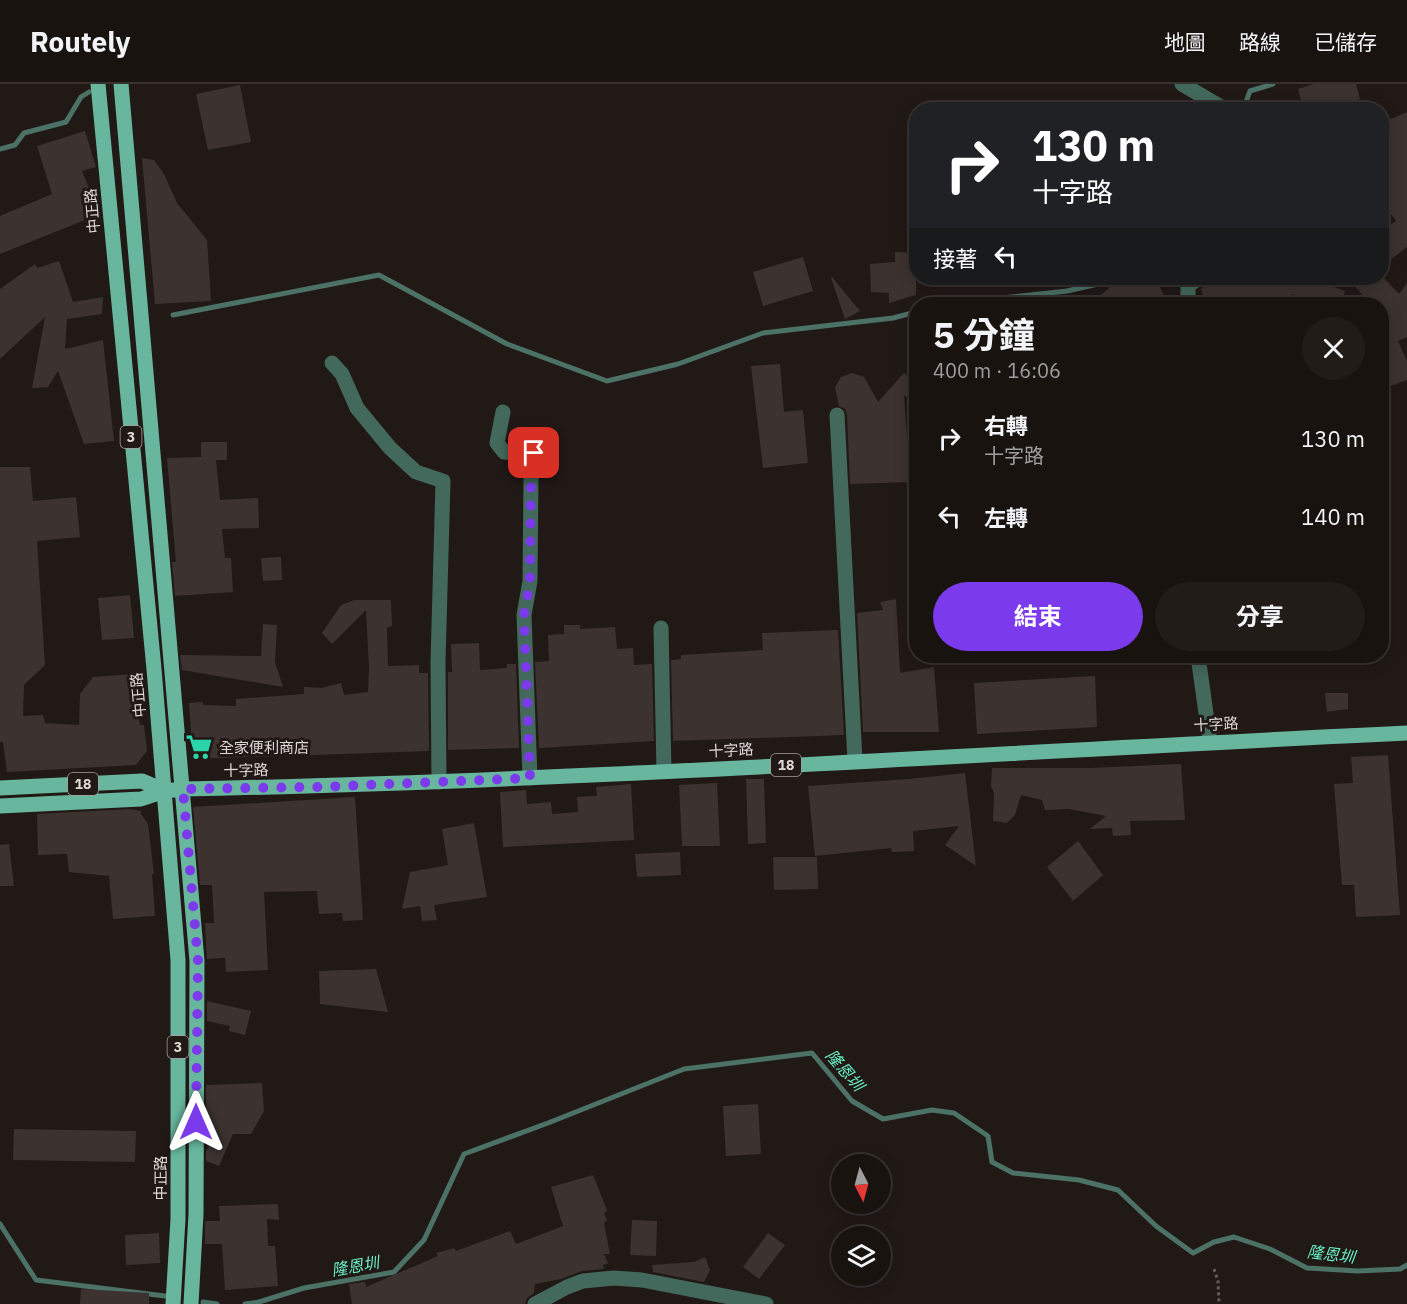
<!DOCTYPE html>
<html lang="zh-TW">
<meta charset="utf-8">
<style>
:root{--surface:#191310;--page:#221c19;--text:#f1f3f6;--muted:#9f9e9f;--line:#373230;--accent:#7c3aed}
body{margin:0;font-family:"IBM Plex Sans","Noto Sans TC",sans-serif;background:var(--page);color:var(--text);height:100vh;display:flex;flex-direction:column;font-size:22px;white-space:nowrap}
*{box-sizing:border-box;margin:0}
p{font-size:20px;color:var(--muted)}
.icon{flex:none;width:33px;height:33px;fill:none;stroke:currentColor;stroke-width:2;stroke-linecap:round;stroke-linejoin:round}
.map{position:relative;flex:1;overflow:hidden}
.panel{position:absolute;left:909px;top:213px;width:480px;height:366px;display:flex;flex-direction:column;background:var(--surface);border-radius:24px;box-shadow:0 3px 15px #0003,0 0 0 2px var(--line)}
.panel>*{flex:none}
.hud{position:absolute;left:909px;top:18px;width:480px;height:183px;border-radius:24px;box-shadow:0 3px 15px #0003,0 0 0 2px var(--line);background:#202124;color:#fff;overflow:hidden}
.needle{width:39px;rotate:174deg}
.buttons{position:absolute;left:831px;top:1070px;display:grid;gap:12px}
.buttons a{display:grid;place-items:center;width:60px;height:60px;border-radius:50%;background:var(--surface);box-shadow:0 3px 15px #0003,0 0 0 2px var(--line);font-size:30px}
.pin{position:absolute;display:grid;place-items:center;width:51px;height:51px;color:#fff;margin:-26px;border-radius:12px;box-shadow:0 3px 9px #0006}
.me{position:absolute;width:66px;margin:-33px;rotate:0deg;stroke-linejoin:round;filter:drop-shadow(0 0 4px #0008)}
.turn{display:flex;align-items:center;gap:21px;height:126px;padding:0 24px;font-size:27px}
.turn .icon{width:78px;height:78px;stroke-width:2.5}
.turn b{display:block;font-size:42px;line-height:51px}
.then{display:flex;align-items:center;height:57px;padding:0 24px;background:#0003;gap:12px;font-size:22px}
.round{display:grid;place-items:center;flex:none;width:63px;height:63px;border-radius:32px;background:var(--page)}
.overview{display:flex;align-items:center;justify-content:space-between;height:102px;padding:0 24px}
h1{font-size:36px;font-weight:700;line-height:45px}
.primary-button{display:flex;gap:12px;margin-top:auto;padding:12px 24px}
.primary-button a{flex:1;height:69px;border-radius:36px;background:var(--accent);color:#fff;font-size:24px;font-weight:700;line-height:69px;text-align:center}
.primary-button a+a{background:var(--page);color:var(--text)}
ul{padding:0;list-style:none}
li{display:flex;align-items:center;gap:18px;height:78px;padding:0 24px}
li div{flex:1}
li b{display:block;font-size:22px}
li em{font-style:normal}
header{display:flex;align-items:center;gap:36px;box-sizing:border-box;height:84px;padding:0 30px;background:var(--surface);border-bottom:2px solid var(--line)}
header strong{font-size:28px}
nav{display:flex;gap:33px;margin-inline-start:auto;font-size:21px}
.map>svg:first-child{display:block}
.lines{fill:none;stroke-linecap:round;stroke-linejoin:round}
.stream{stroke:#4c7167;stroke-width:5}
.building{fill:#3c3330}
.path{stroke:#665e5c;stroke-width:3;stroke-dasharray:3 3;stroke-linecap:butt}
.minor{stroke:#43685c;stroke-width:15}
.major{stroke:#67b69d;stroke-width:15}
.route{stroke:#7c3aed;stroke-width:10;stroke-dasharray:0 18}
.labels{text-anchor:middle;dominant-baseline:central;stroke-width:6;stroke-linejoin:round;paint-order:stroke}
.shield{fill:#211916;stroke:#a69f9d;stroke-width:1.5}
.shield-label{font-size:14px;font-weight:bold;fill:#dfd9d7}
.street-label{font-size:15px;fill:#dfd9d7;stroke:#211916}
.poi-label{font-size:15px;fill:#dfd9d7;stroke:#211916;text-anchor:start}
.water-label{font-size:16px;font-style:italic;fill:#68f1c9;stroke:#211916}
</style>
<header>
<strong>Routely</strong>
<nav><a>地圖</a><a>路線</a><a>已儲存</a></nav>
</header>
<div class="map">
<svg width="1407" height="1220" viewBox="0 0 1407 1220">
<rect width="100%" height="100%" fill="#211916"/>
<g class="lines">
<!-- stream -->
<path class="stream" d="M1243,26l7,-19 23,-7
M0,65l15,-4 9,-12 42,-11 15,-25 8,-5
M947,220l120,-13 40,-9 40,-4
M173,231l206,-40 128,69 100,37 71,-17 85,-31 130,-15 23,-6
M0,1140l36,56 129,16
M203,1218l14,2
M245,1220l14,-2 45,-14 90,-16 30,-32 40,-86 84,-31 136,-54 128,-16 40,48 31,18 49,-9 22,3 34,23 4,26 21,11 66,7 39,10 38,36 37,27 21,-11 20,-5 36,12 37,19 51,3 42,-2 7,-4"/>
</g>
<!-- building -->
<path class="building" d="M1314,0h42l4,15 -35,11h-18l-2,-7 -3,1 -4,-15z
M240,1l11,57 -43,8 -12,-56z
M1407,28v135l-25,19v-35l14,-10 -14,-20v-45l5,-2 -5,-13v-18z
M85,47l11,36 -14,4 18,43 -100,40v-38l52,-22 -15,-48z
M142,74l12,2 10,14 13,29 30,37 4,61 -56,3z
M895,168l21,1v42l-27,8v-10l-18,-1 -1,-28 25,-2z
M803,173l10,34 -50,15 -10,-34z
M59,177l14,41 30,-5 -1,17 -35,5 -2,30 38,-9 11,101 -30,3 -26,-73 -10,16 -16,1 13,-71 -45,42v-70l35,-25 2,4z
M832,193l28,34 -15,8 -14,-41z
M1121,194h8l-2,5 31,-1 9,22h-77z
M1210,194h91l1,8 21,-3 22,8 -3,13h-46l-2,-10 -30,8 1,2h-59l-5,-15 7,-6z
M1348,194h36l15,16 8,-11v54l-9,4 9,20v19l-25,9v-85h-12z
M780,280l4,48 19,-2 5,53 -45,5 -12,-102z
M852,289l12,4 14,25 26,-29 12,11v22l-12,-11 6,87 -60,2 -3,-70 -2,-5 -6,-3 -4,-19 6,-10z
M201,358h26v18h-11l4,40 38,-2 1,30 -37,1 3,29h6l2,34 -58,4 -3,-34h4l-9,-104 34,-1z
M0,383h30l3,34 43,-4 4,40 -43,4 8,124 -21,20 -1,31 20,-1 2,8 34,2 1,-31 13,-17 39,-3 8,51h4l3,26 -11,14 -129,7 -4,-30h-3z
M281,473l1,23 -19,1 -2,-23z
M130,511l4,43 -32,2 -4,-42z
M896,515l4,74 34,-6 5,65h-76l-6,-119 26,-3 -3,-8z
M355,516h36l1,26 -5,2 1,38 31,-1v8h9l1,78 -236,8 -4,-56 14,-1v3l33,1v-7l68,-5v-7l18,1 19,-5 3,12 24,-3 1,-25 -3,-57 -34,34 -10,-11 19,-28z
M263,540l14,1 -2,37 8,25 -101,-17 -2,-15 81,1z
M564,541h16v4l35,-2 2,22 16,-1 1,17 18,-1 2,77 -115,7 -4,-86 14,-1 -1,-26 16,-1z
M838,546l6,105 -171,6 -2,-81 10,-1v-4l82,-5 -1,-17z
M479,559l1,27 27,-2v-4h9l3,84 -71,2v-78h4l-1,-28z
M1095,592l2,51 -120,7 -3,-51z
M1325,609h23v16l-21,3z
M1388,671l12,160 -44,2 -2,-32h-12l-8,-101 19,-1 -2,-26z
M1181,680l4,56 -55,1 1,14 -18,1 -1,-8 -22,1 16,-13 -37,-7 -24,1 -3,-10 -21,-5 -6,20 -8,8 -14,-2 1,-28 -3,-7 1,-18h98z
M965,689l11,93 -31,-21 14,-19 -46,5 1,20 -22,1 -1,-4 -76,8 -7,-70 101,-7z
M746,695h18l2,64 -18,1z
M717,699l3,63h-38l-3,-61z
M631,700l3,56 -131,7 -3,-55 26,-2 1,14 24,-2 1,12 26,-2 -1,-15 20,-1 -1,-9z
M355,713l8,123 -20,1 -1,-8 -23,1 -2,-23 -53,1 4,78 -42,2 -1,-14 -18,1 -2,-36h9l-2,-38h-12l-7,-78z
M129,725l12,2v3l7,10 6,50h-2l3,42 -42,3 -4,-43 -40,-4 -2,-18 -29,1 -1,-41z
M474,739l13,74 -53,8 3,15 -15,1 -2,-15 -18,3 8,-37 38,-7 -6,-36z
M1078,757l25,34 -30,26 -26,-34z
M9,760l5,42h-14v-41z
M680,768l1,23 -44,2 -2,-23z
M773,773h44l1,32 -44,1z
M376,885l12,43 -68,-8 -1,-33z
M207,917l44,10 -6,24 -16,-4 1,-5 -23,-5z
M262,999l2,28 -13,23h-18l-14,32 -13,-5v-10l9,-17h-9v-49z
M758,1020l3,50 -35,2 -3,-50z
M14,1045l122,2 -1,31 -122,-2z
M593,1091l14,35 -3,3 3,7 -3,3 6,31h-6l4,9 -5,2 1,4 -22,2 -21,8 -26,5 -1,9 -7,5 -2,6h-173l-3,-20 16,-2 1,5 72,-31 -2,-3 18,-5 2,3 54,-20 6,13 47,-18 -12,-39z
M278,1120l1,16 -12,-1 1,27h7l3,40 -53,4 -3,-46h-17v-23h15l-1,-15z
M632,1136l25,1 -1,35 -26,-1z
M159,1149l1,30 -34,2 -1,-30z
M768,1149l17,12 -26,34 -16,-12z
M705,1173l5,13 -6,12 -51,-10 -1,-7 42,-3z
M81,1205l68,4v11h-69z"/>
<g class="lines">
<!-- path -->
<path class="path" d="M1214,1185l4,12 1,23"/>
<!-- minor -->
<path class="minor" d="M1182,0l44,26
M1188,220v-19l12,-7
M332,279l10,11 15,34 33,40 26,24 27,9 -5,181 1,120
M503,328l-6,31 7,9 30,2 -3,22 -1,105 -6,34 6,163
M837,331l18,346
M661,544l3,143
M1198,572l12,86
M535,1220l32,-17 16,-6 31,-3 28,2 124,24"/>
<!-- major -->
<path class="major" d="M98,0l56,585 24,291v259l-5,85
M121,0l76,877 -1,253 -5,90
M0,704l142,-7 23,10
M0,722l141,-7 24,-8 18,-2c408,-8 816,-37 1224,-56"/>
</g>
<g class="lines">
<!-- route -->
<path class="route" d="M196,1038l2,-161 -15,-172 138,-2 209,-9 -6,-163 6,-33 1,-106 3,-23"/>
</g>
<!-- icons -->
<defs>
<g id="supermarket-bare" transform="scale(2.07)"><path d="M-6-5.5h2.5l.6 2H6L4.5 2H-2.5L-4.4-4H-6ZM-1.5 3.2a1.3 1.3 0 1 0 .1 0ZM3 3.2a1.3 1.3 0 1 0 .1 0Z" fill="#2bd5ac" stroke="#211916" stroke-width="2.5" paint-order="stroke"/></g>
</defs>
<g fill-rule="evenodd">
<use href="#supermarket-bare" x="199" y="663"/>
</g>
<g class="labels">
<!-- shield labels -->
<g class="shield">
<rect x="120.5" y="342" width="21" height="22" rx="4.5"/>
<rect x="771" y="670" width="30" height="22" rx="4.5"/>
<rect x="68" y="689" width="30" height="22" rx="4.5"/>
<rect x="167.5" y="952" width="21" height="22" rx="4.5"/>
</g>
<g class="shield-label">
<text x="131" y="353">3</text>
<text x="786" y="681">18</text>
<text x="83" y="700">18</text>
<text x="178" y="963">3</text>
</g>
<!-- street labels -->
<g class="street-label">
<text transform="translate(92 127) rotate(-95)">中正路</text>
<text transform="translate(138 611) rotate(-95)">中正路</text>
<text transform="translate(1216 640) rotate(-3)">十字路</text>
<text transform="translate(731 666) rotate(-3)">十字路</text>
<text transform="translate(246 686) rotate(-1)">十字路</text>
<text transform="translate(160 1094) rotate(-90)">中正路</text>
</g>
<!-- poi labels -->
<g class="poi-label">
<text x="219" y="663">全家便利商店</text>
</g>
<!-- water labels -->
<g class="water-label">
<text transform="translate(845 986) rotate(49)">隆恩圳</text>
<text transform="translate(1331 1170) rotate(7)">隆恩圳</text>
<text transform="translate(355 1182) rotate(-10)">隆恩圳</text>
</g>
</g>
</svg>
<div class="buttons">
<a><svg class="needle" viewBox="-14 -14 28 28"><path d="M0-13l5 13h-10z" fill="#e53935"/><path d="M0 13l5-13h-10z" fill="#9f9e9f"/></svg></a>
<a><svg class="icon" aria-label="layers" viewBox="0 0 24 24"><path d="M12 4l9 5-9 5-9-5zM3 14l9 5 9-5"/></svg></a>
</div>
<div class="pin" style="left:534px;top:369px;background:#d93025"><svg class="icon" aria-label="arrive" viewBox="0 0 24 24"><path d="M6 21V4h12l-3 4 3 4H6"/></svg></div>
<svg class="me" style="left:196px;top:1038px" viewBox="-20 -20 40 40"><path d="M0-17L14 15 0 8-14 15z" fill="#7c3aed" stroke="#fff" stroke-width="4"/></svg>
<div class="hud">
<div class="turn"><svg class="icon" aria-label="right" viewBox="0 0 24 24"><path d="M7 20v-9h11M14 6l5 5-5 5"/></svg><div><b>130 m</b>十字路</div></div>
<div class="then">接著<svg class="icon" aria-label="left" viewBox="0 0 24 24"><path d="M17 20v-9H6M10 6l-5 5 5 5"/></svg></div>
</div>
<section class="panel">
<div class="overview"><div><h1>5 分鐘</h1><p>400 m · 16:06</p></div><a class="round"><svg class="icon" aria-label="close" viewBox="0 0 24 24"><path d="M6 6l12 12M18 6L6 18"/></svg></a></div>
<ul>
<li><svg class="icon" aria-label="right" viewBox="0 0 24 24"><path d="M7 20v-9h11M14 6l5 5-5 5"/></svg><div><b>右轉</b><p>十字路</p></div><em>130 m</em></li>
<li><svg class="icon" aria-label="left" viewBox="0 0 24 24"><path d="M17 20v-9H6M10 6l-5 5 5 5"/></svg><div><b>左轉</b></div><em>140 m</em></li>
</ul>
<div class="primary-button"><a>結束</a><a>分享</a></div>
</section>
</div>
